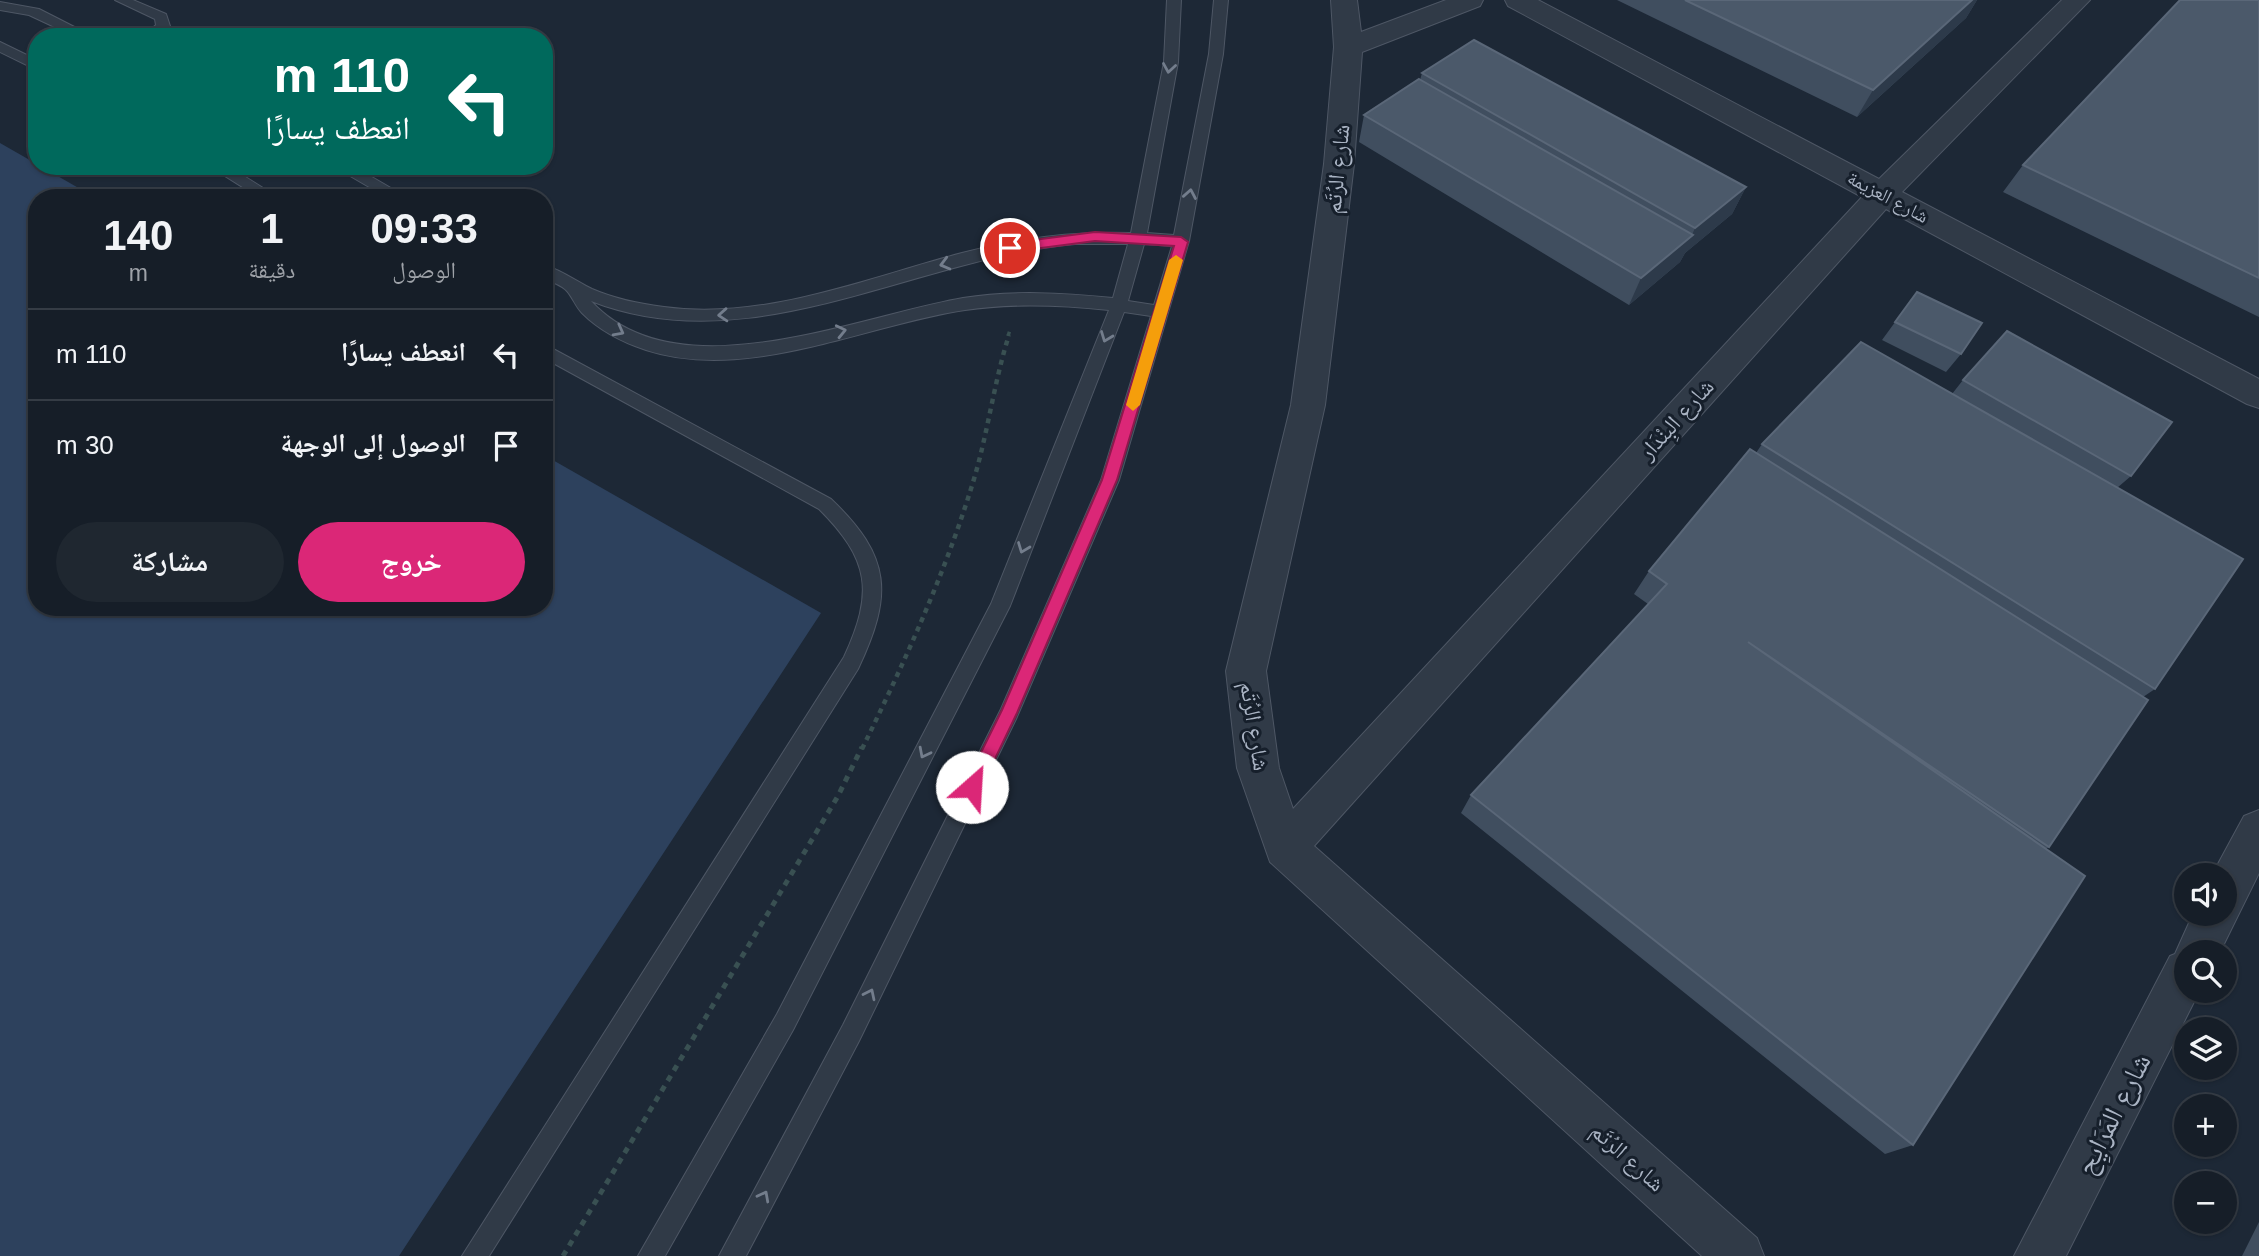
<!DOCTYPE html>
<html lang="ar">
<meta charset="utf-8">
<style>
:root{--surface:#161e28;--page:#1f2730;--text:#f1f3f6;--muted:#9ea2a8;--line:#353c45;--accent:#db2777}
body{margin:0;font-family:Arial,"Noto Naskh Arabic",sans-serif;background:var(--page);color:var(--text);direction:rtl;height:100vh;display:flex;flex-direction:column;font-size:26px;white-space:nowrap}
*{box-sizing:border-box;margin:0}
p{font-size:23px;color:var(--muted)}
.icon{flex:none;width:38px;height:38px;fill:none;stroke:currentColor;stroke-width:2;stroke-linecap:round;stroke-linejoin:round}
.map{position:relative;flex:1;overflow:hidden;direction:ltr}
.side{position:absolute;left:28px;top:189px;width:525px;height:427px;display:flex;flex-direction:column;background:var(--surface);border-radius:28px;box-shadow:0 2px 5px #0004,0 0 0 2px var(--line);direction:rtl}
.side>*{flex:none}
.hud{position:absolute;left:28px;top:28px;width:525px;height:147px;border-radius:28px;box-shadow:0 2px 5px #0004,0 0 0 2px var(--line);direction:rtl;background:#00695c;color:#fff;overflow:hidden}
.tools{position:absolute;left:2174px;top:863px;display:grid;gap:14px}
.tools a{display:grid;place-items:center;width:63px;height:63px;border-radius:50%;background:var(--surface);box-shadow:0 2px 5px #0004,0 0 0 2px var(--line);font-size:35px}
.pin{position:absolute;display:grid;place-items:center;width:60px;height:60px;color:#fff;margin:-30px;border:4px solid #fff;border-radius:50%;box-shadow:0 2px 7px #0007}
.me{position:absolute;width:77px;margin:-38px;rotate:26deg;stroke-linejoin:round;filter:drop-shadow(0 0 5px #0008)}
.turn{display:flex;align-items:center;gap:24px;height:147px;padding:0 28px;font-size:32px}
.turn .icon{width:91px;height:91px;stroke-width:2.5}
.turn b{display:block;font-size:49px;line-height:60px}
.eta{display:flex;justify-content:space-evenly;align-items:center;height:119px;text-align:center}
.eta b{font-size:42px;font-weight:800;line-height:49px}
.action{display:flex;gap:14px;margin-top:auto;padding:14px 28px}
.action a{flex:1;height:80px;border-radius:42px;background:var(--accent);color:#fff;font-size:28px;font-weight:800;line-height:80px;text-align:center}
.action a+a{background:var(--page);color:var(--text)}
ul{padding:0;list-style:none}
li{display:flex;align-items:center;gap:21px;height:91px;padding:0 28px;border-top:2px solid var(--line)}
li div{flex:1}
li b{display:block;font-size:26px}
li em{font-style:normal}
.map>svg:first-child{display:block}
.water{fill:#2d415d}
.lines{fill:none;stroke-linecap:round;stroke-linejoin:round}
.service-casing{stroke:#4e5765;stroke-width:2}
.minor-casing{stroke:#4e5765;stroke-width:2}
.path-far2{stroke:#395052;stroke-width:3.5;stroke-dasharray:4.5 4.5;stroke-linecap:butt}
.path-far1{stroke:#395052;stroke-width:4.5;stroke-dasharray:5 5;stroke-linecap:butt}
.path{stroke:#395052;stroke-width:5;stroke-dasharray:6 6;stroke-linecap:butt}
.service{fill:#303a47;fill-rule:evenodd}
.minor{fill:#303a47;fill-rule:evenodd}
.wall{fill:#404e5f}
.shaded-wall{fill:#2d3a4a}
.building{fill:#4b596a;stroke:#5a6778;stroke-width:2}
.oneway{stroke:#737d8c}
.route{fill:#db2777;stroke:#8e194d;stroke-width:2}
.slow{fill:#f59e0b}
.labels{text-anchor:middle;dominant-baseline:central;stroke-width:6;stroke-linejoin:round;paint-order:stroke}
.far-street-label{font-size:19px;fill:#aab4c4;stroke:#161f2b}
.street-label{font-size:23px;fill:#aab4c4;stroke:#161f2b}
.near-street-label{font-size:28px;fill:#aab4c4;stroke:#161f2b}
</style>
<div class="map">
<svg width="2259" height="1256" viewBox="0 0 2259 1256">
<rect width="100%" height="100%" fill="#1d2836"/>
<!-- water -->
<path class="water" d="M0,143l96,55h-59v409h507v-152l277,158 -422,643h-399z"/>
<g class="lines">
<!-- service casing -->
<g class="service-casing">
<path id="service" d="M115,0h18l33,14 4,12 -12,11h-16l14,-12 -1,-6z
M1167,0h14l-3,62 -31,171 27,2 35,-181 5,-54h14l-5,54 -34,187 -70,239 -103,239 -157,322 -113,215h-27l124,-231 158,-316 100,-229 50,-164 -27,-4 -114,294 -217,424 -128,226h-27l139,-242 214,-410 118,-294c-48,-5 -97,-7 -144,0 -100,15 -218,73 -319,40 -24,-8 -46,-19 -64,-37 -6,-6 -9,-15 -15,-22 -5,-6 -16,-9 -23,-13v-13c17,5 32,16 48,24 23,10 48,15 72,18 100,14 203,-29 298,-54 56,-15 111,-22 169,-20l33,-171zM1075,244h53l-15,54c-49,-5 -101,-8 -150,0 -105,18 -286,97 -372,3 161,63 324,-43 484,-57zM1144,244l28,2 -18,59 -26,-4z
M0,2l39,7 55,28h-18l-47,-22 -29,-5z
M0,42l37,18v10l-37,-18z
M209,166h19l51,32h-19z
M333,166h20l55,32h-20z
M544,344l287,155c61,58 62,96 27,170l-369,587h-27l382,-599c30,-65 26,-97 -25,-148l-275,-151z"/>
</g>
<!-- minor casing -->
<g class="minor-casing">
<path id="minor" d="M1331,0h26l4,32 85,-32h37l-3,6 -118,46 -8,112 -29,241 -59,266 13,97 14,41 569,-612 -354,-191 -3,-6h33l341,179 183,-179h28l-188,192 357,187v29l-12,-4 -361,-195 -572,637 443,392 7,18h-62l-432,-394 -33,-94 -11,-97 65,-266 33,-241 10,-117z
M2259,810v63l-39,79h-34v38h14l-134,266h-52l156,-300 5,-2 18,-40h31v-39h-12l32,-59z"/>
</g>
<!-- path-far2 -->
<path class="path-far2" d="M1008,336l2,-6"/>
<!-- path-far1 -->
<path class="path-far1" d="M862,749c42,-86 84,-177 112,-270 14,-47 20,-97 35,-144"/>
<!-- path -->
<path class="path" d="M563,1256l275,-460 24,-49"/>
<!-- service -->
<use href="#service" class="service"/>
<!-- minor -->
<use href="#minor" class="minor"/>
</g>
<!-- wall -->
<path class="wall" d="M1617,0h360l-11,18 -109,99z
M2259,0v317l-256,-125 20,-27z
M1422,73l324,114 -14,27 -47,39 -5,9 -51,43 -270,-163 5,-27 56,-35z
M1917,292l44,62 -15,18 -64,-32z
M1963,380l168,96 -14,12 38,201 -12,8 -94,150 -3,2 -133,296 -28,9 -424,-341 10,-18 177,-191 -14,-10 15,-23 107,-118 6,-9 190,-50z
M2259,1222v34h-17z"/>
<!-- shaded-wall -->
<path class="shaded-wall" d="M1972,0h5l-11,18 -109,99 16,-27z
M1746,187l-14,27 -47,39 -5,9 -51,43 12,-27 50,-41 4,-9z"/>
<!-- building -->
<path class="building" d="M1685,0h287l-99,90z
M2180,0h79v278l-236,-113z
M1474,40l272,147 -51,41 -273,-155z
M1419,79l274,156 -52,43 -277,-163z
M1917,292l65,31 -21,31 -66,-32z
M2007,331l165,91 -41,54 -168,-96z
M1861,342l382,217 -88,130 -393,-245z
M1750,449l398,251 -99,147 -301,-205 337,234 -172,269 -442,-350 196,-211 -18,-13z"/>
<!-- one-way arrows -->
<defs><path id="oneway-chevron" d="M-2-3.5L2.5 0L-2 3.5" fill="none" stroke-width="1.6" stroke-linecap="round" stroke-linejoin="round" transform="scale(1.75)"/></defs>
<g class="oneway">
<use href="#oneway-chevron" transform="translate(1169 68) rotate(99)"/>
<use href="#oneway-chevron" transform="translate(1190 194) rotate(-80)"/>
<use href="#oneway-chevron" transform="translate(945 264) rotate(165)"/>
<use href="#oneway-chevron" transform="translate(723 315) rotate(176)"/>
<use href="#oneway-chevron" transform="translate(619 331) rotate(28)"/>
<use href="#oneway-chevron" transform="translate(841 331) rotate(-13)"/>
<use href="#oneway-chevron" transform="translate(1106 337) rotate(111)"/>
<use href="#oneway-chevron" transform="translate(1023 548) rotate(111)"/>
<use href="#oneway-chevron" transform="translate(924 753) rotate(117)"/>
<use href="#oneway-chevron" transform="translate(870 994) rotate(-64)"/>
<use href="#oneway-chevron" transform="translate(764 1196) rotate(-62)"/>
</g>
<!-- route -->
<path class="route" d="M1095,232l86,5 7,5 -71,238 -100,233 -38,79 -7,3 -6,-3 -2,-5 38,-77 100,-230 72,-234 -79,-5 -85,11 -7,-4 7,-5z"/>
<!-- slow -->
<path class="slow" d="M1176,255l7,5 -43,145 -7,6 -7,-6 43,-145z"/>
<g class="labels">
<!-- far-street labels -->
<g class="far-street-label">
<text transform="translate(1888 197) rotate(28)">شارع العزيمة</text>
</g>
<!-- street labels -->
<g class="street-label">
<text transform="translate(1337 169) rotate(-84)">شارع الرُتَم</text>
<text transform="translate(1676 419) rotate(-48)">شارع البِنْدَار</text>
<text transform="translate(1255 726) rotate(81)">شارع الرُتَم</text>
<text transform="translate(1628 1157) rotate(42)">شارع الرُتَم</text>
</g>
<!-- near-street labels -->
<g class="near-street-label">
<text transform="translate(2113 1114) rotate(-63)">شارع المَرَايِح</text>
</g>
</g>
</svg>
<div class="tools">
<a><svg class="icon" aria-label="sound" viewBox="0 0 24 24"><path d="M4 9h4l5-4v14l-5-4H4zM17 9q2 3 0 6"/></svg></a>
<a><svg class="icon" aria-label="search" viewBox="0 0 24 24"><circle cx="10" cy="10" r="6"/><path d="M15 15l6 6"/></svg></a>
<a><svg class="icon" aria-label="layers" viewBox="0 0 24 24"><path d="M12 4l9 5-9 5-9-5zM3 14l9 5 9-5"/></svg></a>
<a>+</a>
<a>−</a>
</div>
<div class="pin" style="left:1010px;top:248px;background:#d93025"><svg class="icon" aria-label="arrive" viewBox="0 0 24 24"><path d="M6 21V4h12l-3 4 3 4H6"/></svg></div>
<svg class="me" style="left:972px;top:787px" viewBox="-20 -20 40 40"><circle r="19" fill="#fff"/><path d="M0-13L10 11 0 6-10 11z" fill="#db2777"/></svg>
<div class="hud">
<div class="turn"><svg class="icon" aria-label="left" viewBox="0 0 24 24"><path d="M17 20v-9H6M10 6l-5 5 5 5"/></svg><div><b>110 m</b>انعطف يسارًا</div></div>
</div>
<section class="side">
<div class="eta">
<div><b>09:33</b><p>الوصول</p></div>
<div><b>1</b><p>دقيقة</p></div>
<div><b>140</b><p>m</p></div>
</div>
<ul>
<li><svg class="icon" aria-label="left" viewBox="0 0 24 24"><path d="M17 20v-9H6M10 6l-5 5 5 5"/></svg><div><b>انعطف يسارًا</b></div><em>110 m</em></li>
<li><svg class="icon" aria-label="arrive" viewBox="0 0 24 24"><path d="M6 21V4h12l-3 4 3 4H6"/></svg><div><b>الوصول إلى الوجهة</b></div><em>30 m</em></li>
</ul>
<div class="action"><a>خروج</a><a>مشاركة</a></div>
</section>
</div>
